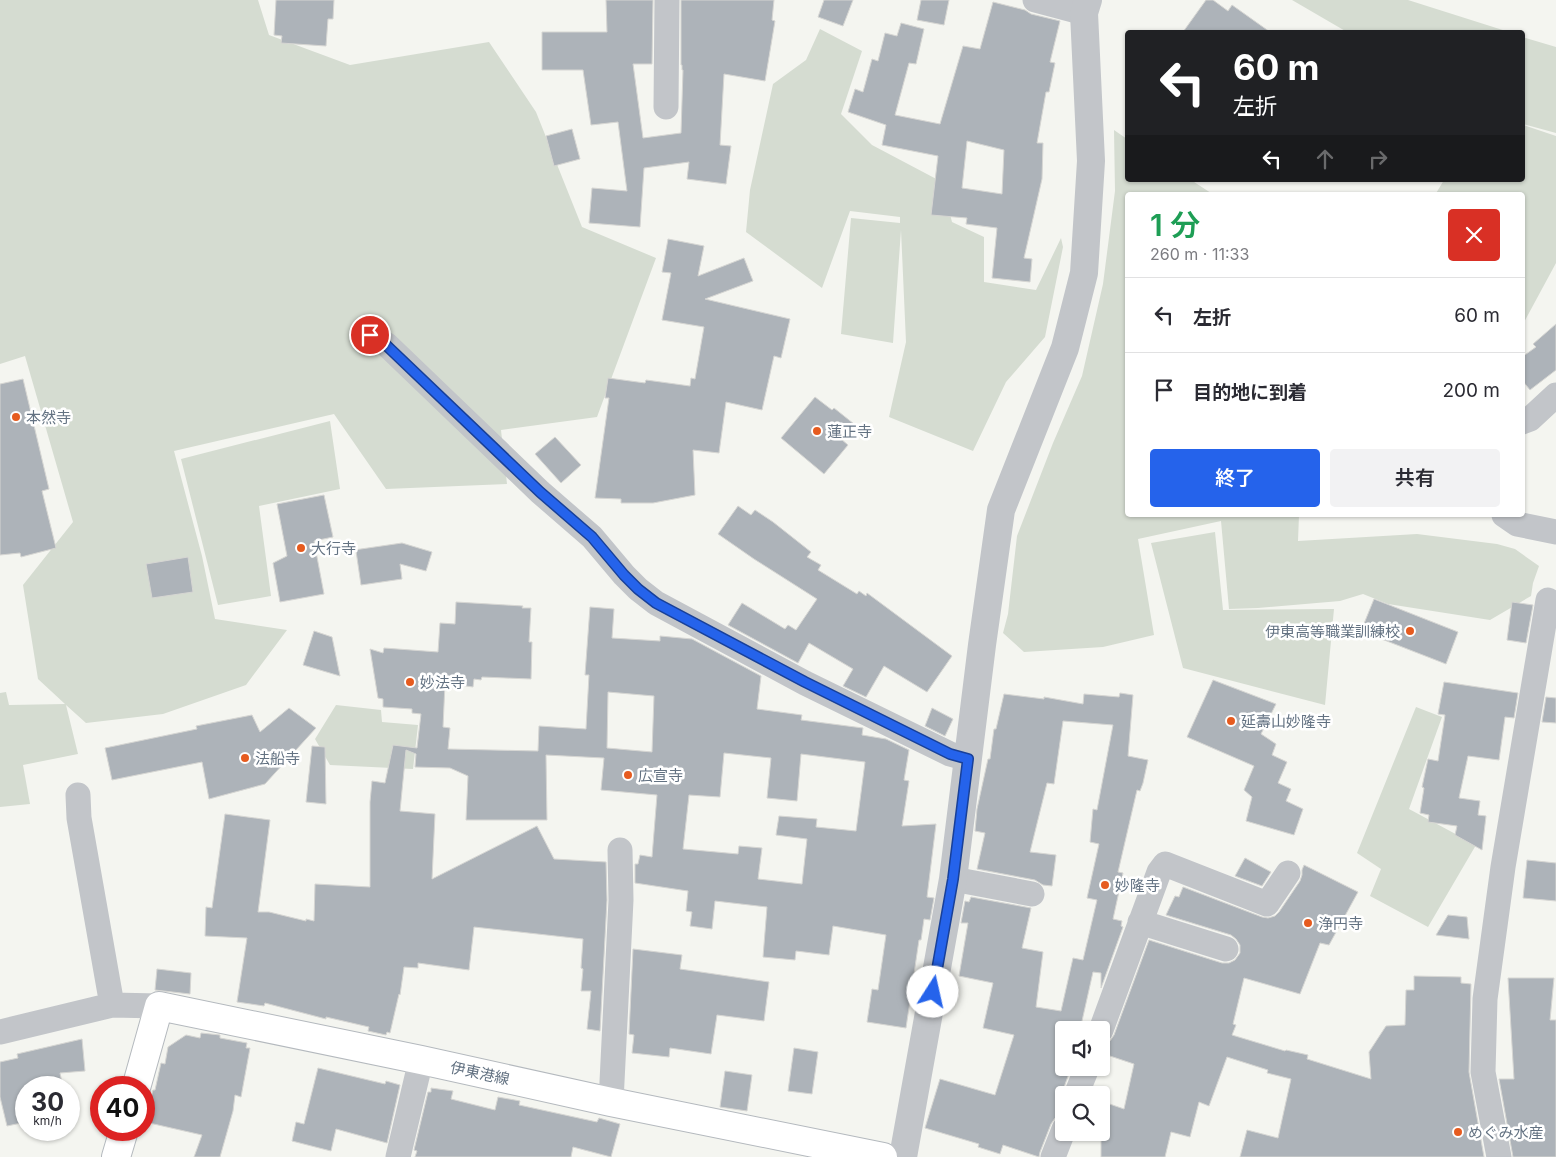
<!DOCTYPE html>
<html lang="ja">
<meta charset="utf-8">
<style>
:root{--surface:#fff;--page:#f2f2f3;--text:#2b2b33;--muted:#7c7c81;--line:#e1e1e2;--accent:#2563eb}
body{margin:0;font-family:Inter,"Noto Sans JP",sans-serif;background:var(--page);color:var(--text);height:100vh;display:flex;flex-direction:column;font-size:19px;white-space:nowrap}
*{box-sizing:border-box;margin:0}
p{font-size:16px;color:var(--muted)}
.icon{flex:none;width:28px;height:28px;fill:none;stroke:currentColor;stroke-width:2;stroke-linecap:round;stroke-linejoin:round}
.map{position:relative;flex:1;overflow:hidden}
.side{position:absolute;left:1125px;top:192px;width:400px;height:325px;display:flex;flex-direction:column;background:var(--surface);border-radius:5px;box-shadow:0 1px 4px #0004}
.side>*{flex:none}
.hud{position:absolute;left:1125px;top:30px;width:400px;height:152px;border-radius:5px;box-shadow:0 1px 4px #0004;background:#202124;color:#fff;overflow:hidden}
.fabs{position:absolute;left:1055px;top:1021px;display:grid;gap:10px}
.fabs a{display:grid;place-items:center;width:55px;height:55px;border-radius:5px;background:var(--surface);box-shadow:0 1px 4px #0004;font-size:25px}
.speed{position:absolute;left:15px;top:1076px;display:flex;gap:10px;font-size:25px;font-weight:700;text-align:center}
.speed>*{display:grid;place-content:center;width:65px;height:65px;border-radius:50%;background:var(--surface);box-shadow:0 1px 4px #0004;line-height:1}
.speed small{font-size:12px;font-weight:400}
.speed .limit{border:8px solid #d22;background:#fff;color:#111}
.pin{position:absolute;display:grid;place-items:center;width:42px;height:42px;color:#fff;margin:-21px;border:2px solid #fff;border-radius:50%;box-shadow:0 1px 5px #0007}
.me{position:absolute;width:55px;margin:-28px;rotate:10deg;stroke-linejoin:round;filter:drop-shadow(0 0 4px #0008)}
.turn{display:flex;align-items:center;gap:18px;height:105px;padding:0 25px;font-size:22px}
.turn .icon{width:65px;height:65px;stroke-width:2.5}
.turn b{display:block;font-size:35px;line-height:42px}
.lanes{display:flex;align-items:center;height:48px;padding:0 25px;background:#0003;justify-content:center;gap:25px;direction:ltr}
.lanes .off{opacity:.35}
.round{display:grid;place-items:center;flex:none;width:52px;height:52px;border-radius:5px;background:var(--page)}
.summary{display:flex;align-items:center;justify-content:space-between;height:85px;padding:0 25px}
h1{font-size:30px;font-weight:600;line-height:38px;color:#1e9e55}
.button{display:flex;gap:10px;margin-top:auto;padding:10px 25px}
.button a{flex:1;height:58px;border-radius:5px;background:var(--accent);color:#fff;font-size:20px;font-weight:600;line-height:58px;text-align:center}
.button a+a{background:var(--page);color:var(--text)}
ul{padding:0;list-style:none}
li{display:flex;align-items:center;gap:15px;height:75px;padding:0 25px;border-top:1px solid var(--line)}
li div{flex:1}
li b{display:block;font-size:19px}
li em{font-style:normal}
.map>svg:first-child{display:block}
.green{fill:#d5dcd1}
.building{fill:#adb3b9;stroke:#d6d6d3;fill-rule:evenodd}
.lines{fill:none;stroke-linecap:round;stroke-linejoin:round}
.secondary-casing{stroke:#b4b9be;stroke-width:30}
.minor{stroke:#c2c5c9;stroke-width:25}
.tertiary{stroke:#c2c5c9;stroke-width:28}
.secondary{stroke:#fff;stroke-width:28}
.route-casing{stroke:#184099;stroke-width:12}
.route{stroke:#2563eb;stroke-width:9}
.poi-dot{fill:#e65b1f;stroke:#fff;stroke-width:2}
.labels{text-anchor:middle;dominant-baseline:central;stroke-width:5;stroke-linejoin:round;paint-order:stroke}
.poi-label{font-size:15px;fill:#637282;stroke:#fff;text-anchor:start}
.street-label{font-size:15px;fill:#637282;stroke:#fff}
</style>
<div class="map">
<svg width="1556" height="1157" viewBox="0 0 1556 1157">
<rect width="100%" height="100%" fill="#f4f5f0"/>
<!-- green -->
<path class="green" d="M0,0h258l11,35 81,30 139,-23 47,70 46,115 74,31 -59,159 -96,13 6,54 -121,5 -52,-75 -160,37 28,105 13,63 72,11 -41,55 -83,29 -77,9 -20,-18 12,49 -55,11 7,39 -30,3v-114l6,-1 3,13 56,-1 -27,-25 -15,-94 50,-63 -48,-166 -25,8z
M1292,0h116l101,32h-162z
M820,29l42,22 -21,63 31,31 70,37 10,40 32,15v45l52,8 25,-52 2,9 -18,90 -39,45 -33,69 -84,-34 17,-75 -5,-112 -8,113 -52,-9 10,-116 49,5v-6l-50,-6 -28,77 -76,-56 4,-42 23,-106 33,-24z
M1522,37l34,10v86l-33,-9z
M1523,125l33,11v127l-33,61 -1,-129h-87l9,-15h78z
M1114,130l13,9 1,41h63l23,15h-86v320h171l-1,26 119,-7 80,10 18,5 24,17 -6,17 -2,13 -41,24 -102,-16 -25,-10 -23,7 -82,7 -29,1 -8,-88 -83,18 16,96 -51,12 -79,5 -21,-19 5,-19 9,-78 36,-93 29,-67 21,-92 12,-93z
M330,421l10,68 -81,17 12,90 -53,9 -37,-146z
M1215,532l8,78 111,-1 -9,96 -142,-37 -32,-125z
M336,705l45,5 1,12 36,3 -5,44 -83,-4 -15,-26z
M1416,707l26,10 -33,92 67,36 -48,82 -58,-31 11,-27 -24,-16z"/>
<!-- building -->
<path class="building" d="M276,0h58l-1,19h-5l-2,27 -45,-3 1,-7 -8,-1z
M606,0h47l-1,64h-19l10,74 38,-5 2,-63h-1v-5h-1v-65h93l-2,20 3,1 -10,60 -41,-7 -4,71 11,1 -5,38 -39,-5 2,-17 -45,6 -4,59 -51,-4 3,-35 35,3 -9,-69 -27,3 -8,-55h-41v-38h65z
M824,0h29l-10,26 -25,-9z
M921,0h28l-5,25 -27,-5z
M1206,0h7l15,11 4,-6 38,27h-87z
M993,2l32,8 6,4 29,7 -10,41 5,1 -6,29h-3l-9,51h6l-1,36 -18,79 8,1 -2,23 -38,-4 5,-50 -31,-4 1,-6 -36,-3 7,-59 -56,-11 4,-20 -38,-13 7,-23 8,3 9,-33 6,2 7,-28 12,3 4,-13 23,6 -8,35 -7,-1 -14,52 45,9 23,-78 17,3zM967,141l37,9 -2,44 -40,-6z
M572,129l8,30 -26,7 -8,-30z
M668,239l36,7 -6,30 46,-18 9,23 -48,18 85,20 -9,39 -7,-2 -12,54 -36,-8 -7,51 -26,-3 2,45 -42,8h-32v-4l-26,-1 14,-100h-4l3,-20 37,5 1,-3 44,6 1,-8 4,1 9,-52 -42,-7 9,-47 -9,-1z
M1556,324v46l-26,20 -8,-10v-23l14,-10 -3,-3z
M23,379l26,110 -7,2 14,57 -35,9 -1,-4 -20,2v-171z
M815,397l17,13 2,-2 20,16 -13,15 7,6 -24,29 -43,-36z
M555,437l26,28 -20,18 -26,-29z
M324,495l9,42 -19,4 10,53 -44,8 -7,-39 14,-7 -10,-52z
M738,506l13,9 4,-5 18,12 38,30 -4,5 14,8 -3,5 39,24 2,-3 7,5 1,-3 85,63 -25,36 -43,-26 -18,31 -23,-11 10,-17 -44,-26 -11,20 -70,-38 14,-22 43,26 3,-4 8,5 21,-31 -63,-40 -36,-25z
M402,543l30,9 -6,19 -26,-7 2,15 -41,6 -5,-34 -2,-1z
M188,557l5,35 -41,6 -6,-34z
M1374,599l84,33 -12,32 -85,-33z
M456,602l67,4 -1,2h9l-2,34h3l-1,37 -49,-2 -1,3 -7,-1 -1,8 -28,-4 -2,44 7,1 -2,21 90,2 1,-25 47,3 3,-54h-4l5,-68 24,2 -2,29 48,3v-5l32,3 69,37 -4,33 45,6 -1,5 62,8 -1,7 24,4 23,11 -5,30 5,1 -7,45 34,-2 -9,73 7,1 -4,22 -6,-1 -3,21h-2l-13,88 -39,-6 5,-33 6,1 8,-55 -53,-9 -4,29 -33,-4 -1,9 -32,-3 4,-50 -52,-6 -3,28 -22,-3 2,-14 -6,-1 2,-20 -53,-8v-19h3l2,-9 12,2 5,-62 -56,-5 3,-32 -58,-3 1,65h-81l2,-44 -18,-8 -35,-1 1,-13 -10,-4 -6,61 35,3 -3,65 105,-53 17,33 52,3 1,38 -7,131 -13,-2 4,-38h-10l2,-22 -2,-1 2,-29 -109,-12 -5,43 -51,-7v5l-14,-1 -4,28 -1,-1 -9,39 -3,-1 -1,3 -18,-4 1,-4 -43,-10v2l-61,-16 -1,3 -27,-4 10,-64 -42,-2 1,-29 6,1 13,-94 45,6 -12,92h11l37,9v-2l8,2 1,-37 55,3v-85l2,-21 13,2 8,-38 24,3 4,-34 -9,-1v-4l-29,-2v-8l-5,-1 -8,-49 13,4 1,-5 54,4 2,-29 15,1zM608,692l46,4 -2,56 -45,-4zM724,753l47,5 -4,40 30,3 4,-47 64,8 -9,69 -40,-4 1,-8 -38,-3 -3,19 31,4 -5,45 -44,-5 4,-31 -23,-2 -1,8 -55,-5 6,-54 31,2z
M1512,602l21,3 -7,38 -19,-3z
M314,631l18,6 8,39 -37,-11z
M1213,680l63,24 -15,30 15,10 -4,11 15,7 -9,21 13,6 -5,12 17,8 -9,26 -48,-14 6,-24 -8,-7 10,-24 -67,-29z
M1444,682l74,11 -4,25 -9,-1 -6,43 -31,-4 -9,42 21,3 -2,14 8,1 -4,34 -27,-15 2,-9 -29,-4 1,-7 -9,-2 4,-25 -2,-1 6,-28 10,2 7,-46 -7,-1z
M1120,693l13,2 -5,61 20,4 -5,23 -3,8 -3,-1 -19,82 5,1 -10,46 9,2 -1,5 2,1 -22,61v-15l-8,-1 -13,58h-16v38h7l-8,22 -1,6 2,5 -4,14 -5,3 -4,6 -11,28 -1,5 -36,-12 -3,9 -22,-7 1,-3 -54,-16 15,-49 55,16 19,-60 -31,-7 10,-45 -34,-7 9,-53h-7l4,-22 4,1 2,-5 60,11 -9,40 21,4 -7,55 25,4 12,-53 10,2 14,-60 -10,-2 12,-54 -9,-2 3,-33 4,1 16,-85 -50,-4 -9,63 -7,-1 -17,69 26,3 -4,31 -9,-1 -8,-5 -58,-11 8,-36 -10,-2 2,-22 11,-50h2l4,-30h2l8,-35 40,5v-2l39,7 1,-10 35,3z
M1546,697l10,1v25l-14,-1z
M289,708l27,20 -51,56 -56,15 -7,-37 -90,18 -7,-32 92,-19 -1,-3 56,-11 8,17z
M932,708l21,11 -8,17 -20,-10z
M312,746l13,1 1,57 -20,-2z
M1245,858l26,14 -9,14 -27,-10z
M1527,860l29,3v38l-33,-3z
M1304,865l54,27 -29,53 -9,-2 -20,51 -56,-16 -11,46 3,1 -4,10 53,16 1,-1 22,5 -1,4 64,20 -2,-27 17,-26 19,-1 1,-35h8v-14l47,1v6l10,1 -2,88 15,85h-244l7,-27 31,8 13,-59 -24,-6 1,-3 -41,-13 -18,49 -10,-4 -9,35 -19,-5 -6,25h-64v-56l23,8 10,-45 -33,-11v-9l9,-3 4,-6 35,-95 73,23h7l6,-3 5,-7v-8l-4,-6 -5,-4 -65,-20 9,-19 4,1 4,-10 79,30 6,1 7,-2 4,-4 21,-31 2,-6v-5z
M1448,915l19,2 2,22 -33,-4z
M633,949l49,6 -2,14 89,13 -5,39 -47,-6 -6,39 -41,-6 -1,9 -37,-4 2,-18 -5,-1z
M157,969l34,4 -1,21 -35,-4z
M1508,978h46l-4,42h6v137h-43l-14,-78h15z
M201,1033l19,2v3l27,5 -1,5h4l-9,49 -6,-2 -2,16 -13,46h-26l8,-22 -57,-13 8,-32h2l6,-27 4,1 3,-17 18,-12 14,3z
M82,1039l3,32 -25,2 3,15h-37v34l-19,4 -7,-29v-35l18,-4 -1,-4z
M794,1048l24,4 -6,42 -24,-3z
M318,1068l67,16 1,-3 14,4 -13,58 -51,-14 -5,22 -39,-10 4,-19 8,2z
M725,1071l27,4 -5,36 -27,-4z
M431,1088l22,3 -2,8 44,11 3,-13 22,4 -1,4 78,17 2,-4 21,6 -9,33 -38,-10 -2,10h-156l2,-6 -3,-1 14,-58h3z"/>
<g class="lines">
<!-- secondary casing -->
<g class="secondary-casing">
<path id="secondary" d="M136,1088l23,-82 262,54 190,42 272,55
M116,1157l8,-27"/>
</g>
<!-- minor -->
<path class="minor" d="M1035,0l49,13
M666,107l1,-107
M370,335l17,10 153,147 52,45 32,38 14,14 18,14 149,80 145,71 18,5
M1522,422l8,-3 26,-24
M1504,515l13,9 39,8
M78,795l1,23 33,187
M953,879l79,15
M1140,922l86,27
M1101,1030l58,-158 6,-8 102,40 21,-31
M0,1032l112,-27 47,1
M1076,1095l11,-27
M611,1102l10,-202 -1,-50
M398,1157l23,-97
M1053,1157l11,-28
M1499,1157l-16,-85 2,-73 18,-132 45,-267"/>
<!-- tertiary -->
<path class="tertiary" d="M903,1157l50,-278 29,-234 19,-135 64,-162 19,-75 7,-112 -7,-148 4,-13"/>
<!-- secondary -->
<use href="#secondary" class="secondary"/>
</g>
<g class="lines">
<!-- route casing -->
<g class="route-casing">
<path id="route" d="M370,335l16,10 154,147 52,45 32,38 14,14 18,14 149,79 145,72 18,5 -15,120 -20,113"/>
</g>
<!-- route -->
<use href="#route" class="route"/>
</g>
<!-- markers -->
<g class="poi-dot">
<circle cx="16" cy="417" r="5"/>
<circle cx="817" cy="431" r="5"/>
<circle cx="301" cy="548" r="5"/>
<circle cx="1410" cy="631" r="5"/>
<circle cx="410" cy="682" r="5"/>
<circle cx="1231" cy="721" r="5"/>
<circle cx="245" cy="758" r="5"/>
<circle cx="628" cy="775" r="5"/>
<circle cx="1105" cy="885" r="5"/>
<circle cx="1308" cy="923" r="5"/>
<circle cx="1458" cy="1132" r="5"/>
</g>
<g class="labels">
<!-- poi labels -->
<g class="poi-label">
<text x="26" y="417">本然寺</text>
<text x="827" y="431">蓮正寺</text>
<text x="311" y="548">大行寺</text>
<text x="1400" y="631" text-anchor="end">伊東高等職業訓練校</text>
<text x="420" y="682">妙法寺</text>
<text x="1241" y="721">延壽山妙隆寺</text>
<text x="255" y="758">法船寺</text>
<text x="638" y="775">広宣寺</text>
<text x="1115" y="885">妙隆寺</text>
<text x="1318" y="923">浄円寺</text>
<text x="1468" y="1132">めぐみ水産</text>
</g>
<!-- street labels -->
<g class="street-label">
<text transform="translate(480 1073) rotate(12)">伊東港線</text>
</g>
</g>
</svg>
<div class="fabs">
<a><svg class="icon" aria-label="sound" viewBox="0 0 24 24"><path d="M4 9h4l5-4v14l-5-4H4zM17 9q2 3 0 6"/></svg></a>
<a><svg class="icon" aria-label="search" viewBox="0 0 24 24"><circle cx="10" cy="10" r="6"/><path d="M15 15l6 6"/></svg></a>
</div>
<div class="speed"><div>30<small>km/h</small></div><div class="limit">40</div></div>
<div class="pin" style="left:370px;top:335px;background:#d93025"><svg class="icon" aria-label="arrive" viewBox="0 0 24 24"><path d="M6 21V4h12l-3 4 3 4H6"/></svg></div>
<svg class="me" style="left:933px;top:992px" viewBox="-20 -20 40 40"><circle r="19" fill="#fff"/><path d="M0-13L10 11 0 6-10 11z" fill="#2563eb"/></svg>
<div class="hud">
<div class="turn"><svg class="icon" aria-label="left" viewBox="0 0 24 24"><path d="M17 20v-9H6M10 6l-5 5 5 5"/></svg><div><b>60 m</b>左折</div></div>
<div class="lanes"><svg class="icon" aria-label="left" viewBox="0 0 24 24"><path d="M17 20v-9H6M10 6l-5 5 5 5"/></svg><svg class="icon off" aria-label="ahead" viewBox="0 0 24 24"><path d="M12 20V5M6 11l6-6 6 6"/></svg><svg class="icon off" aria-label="right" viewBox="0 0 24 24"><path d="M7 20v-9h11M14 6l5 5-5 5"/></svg></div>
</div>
<section class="side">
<div class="summary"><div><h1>1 分</h1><p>260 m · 11:33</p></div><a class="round" style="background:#d93025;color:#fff"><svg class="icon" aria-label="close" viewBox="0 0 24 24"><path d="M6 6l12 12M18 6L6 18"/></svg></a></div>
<ul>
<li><svg class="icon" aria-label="left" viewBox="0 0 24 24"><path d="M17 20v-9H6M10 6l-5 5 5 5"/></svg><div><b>左折</b></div><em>60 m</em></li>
<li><svg class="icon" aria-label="arrive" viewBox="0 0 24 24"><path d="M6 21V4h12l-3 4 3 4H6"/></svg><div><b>目的地に到着</b></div><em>200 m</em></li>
</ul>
<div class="button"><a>終了</a><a>共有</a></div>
</section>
</div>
